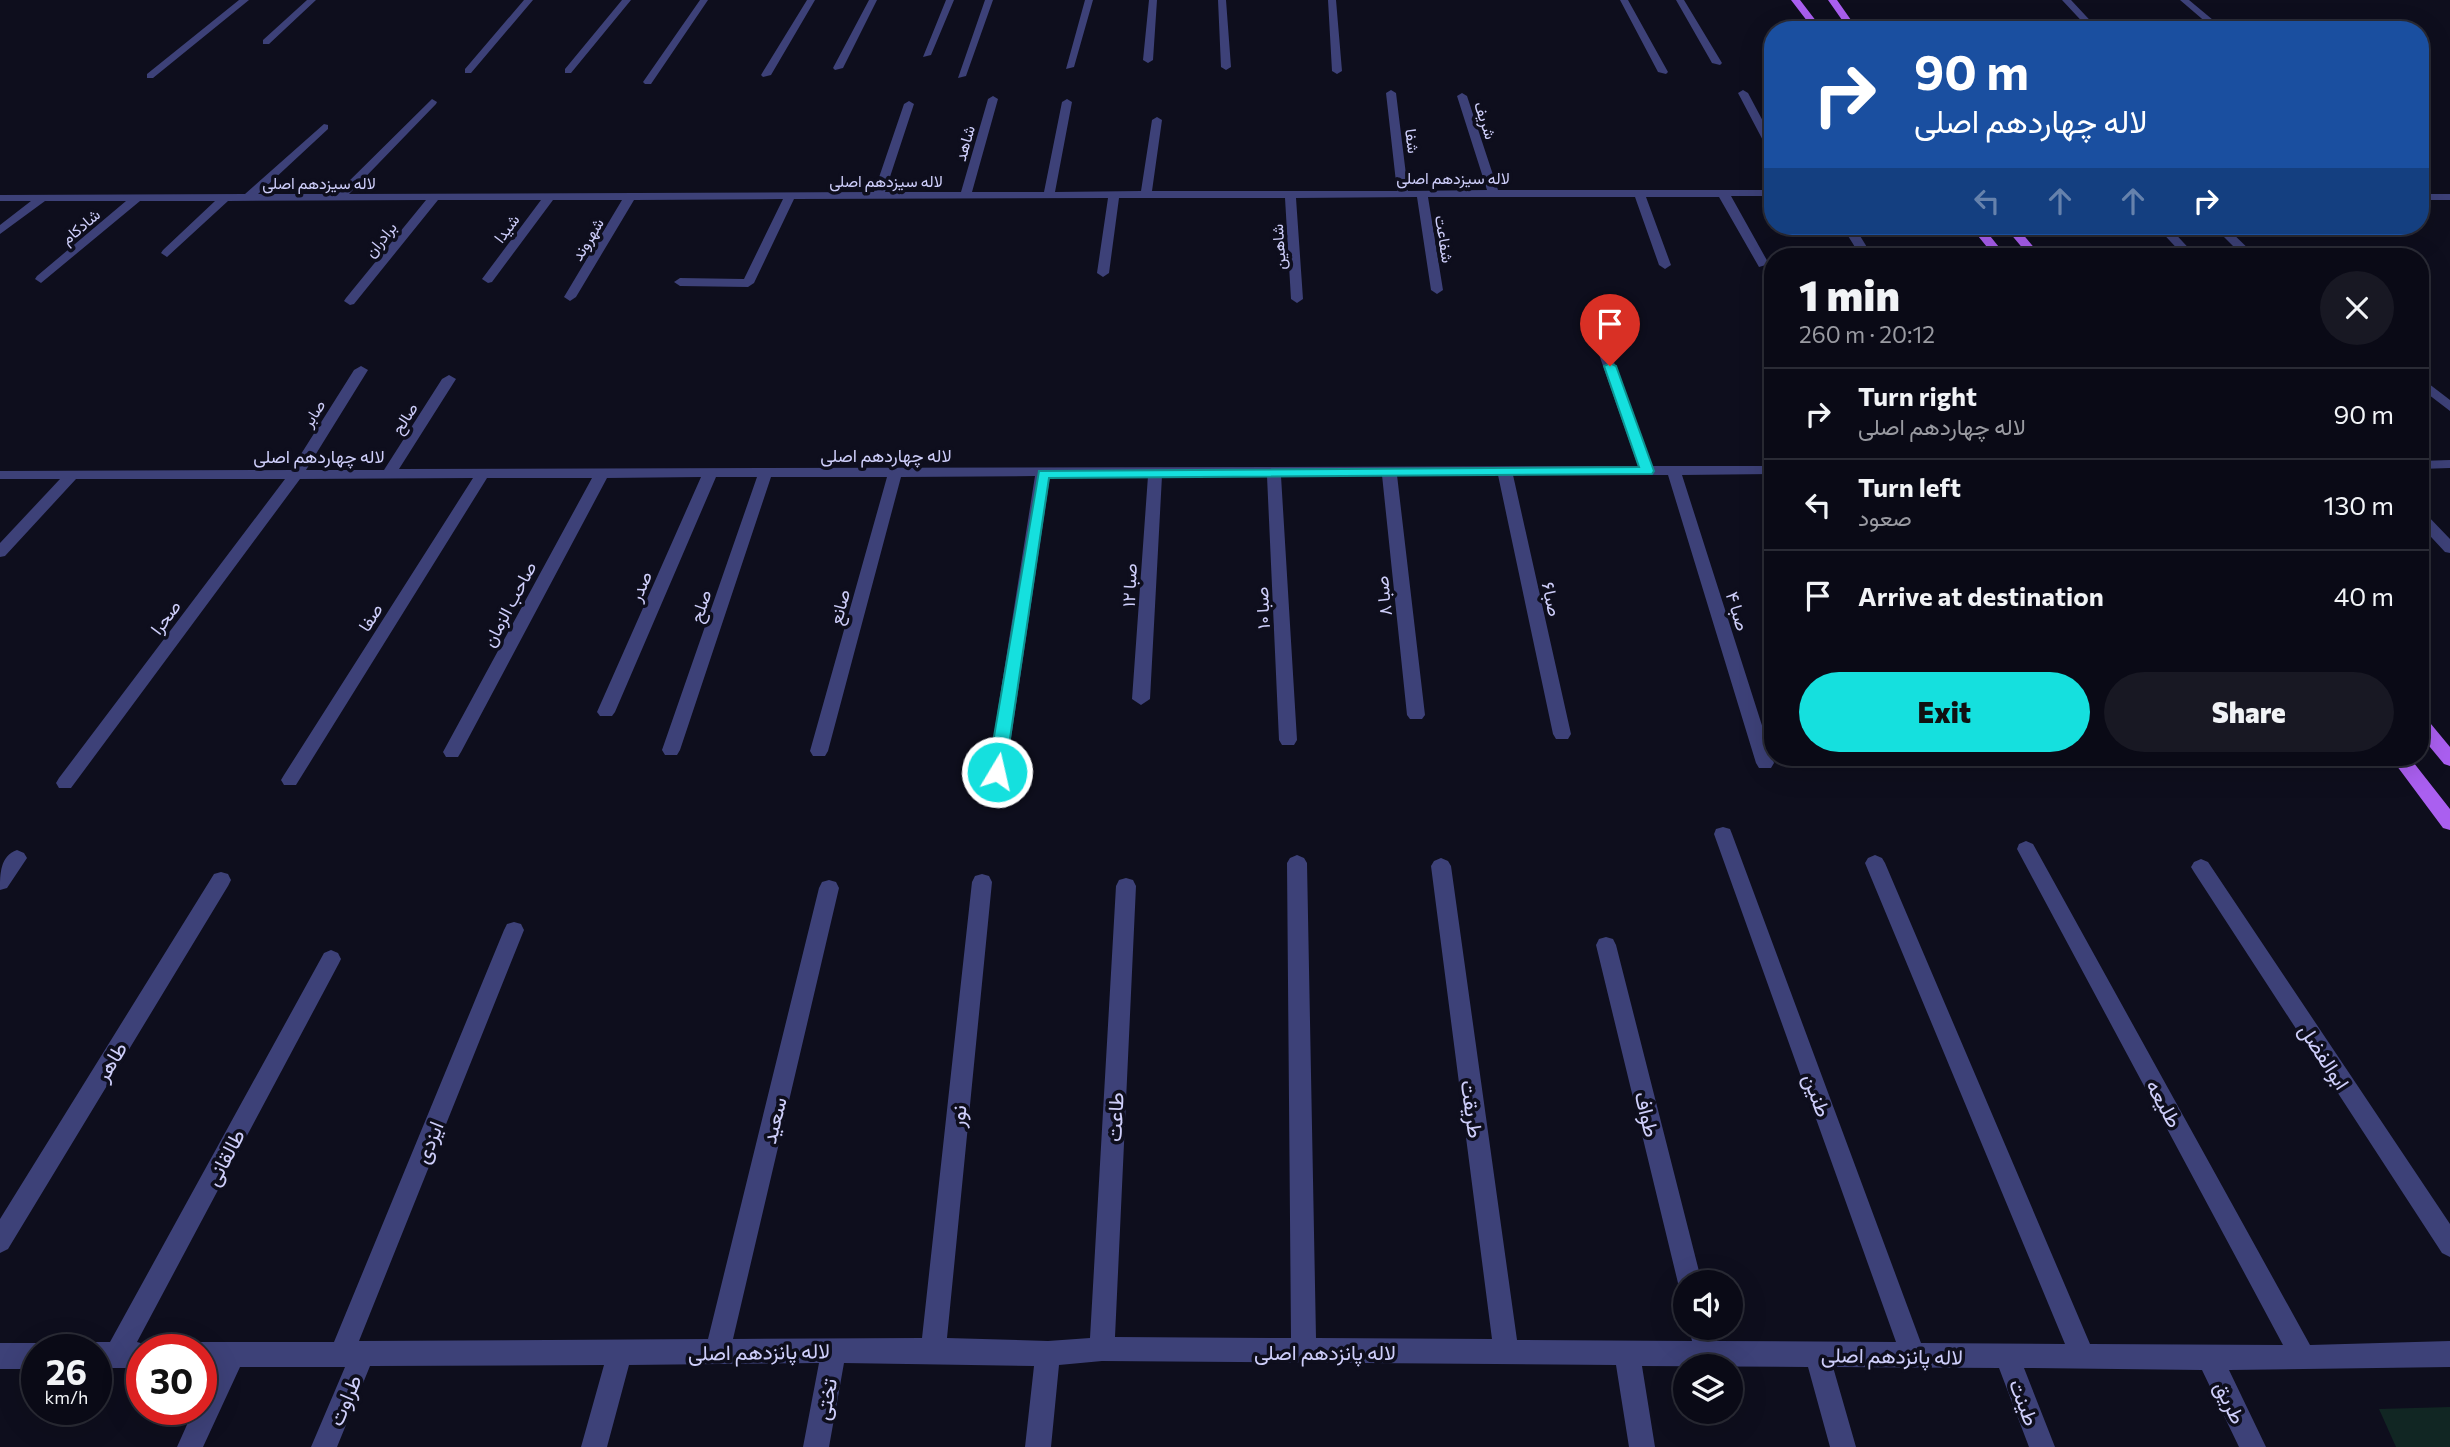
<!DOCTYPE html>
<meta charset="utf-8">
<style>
:root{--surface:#0a0a16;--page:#181823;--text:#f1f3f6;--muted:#999aa1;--line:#2a2b35;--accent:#15e0de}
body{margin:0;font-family:Commissioner,Vazirmatn,sans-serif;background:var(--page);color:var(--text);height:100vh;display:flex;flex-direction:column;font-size:26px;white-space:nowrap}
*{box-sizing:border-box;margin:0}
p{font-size:23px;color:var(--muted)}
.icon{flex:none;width:38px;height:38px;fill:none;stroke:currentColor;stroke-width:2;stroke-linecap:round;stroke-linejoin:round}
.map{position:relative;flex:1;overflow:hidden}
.sheet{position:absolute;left:1764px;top:248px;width:665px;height:518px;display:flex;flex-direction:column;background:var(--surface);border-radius:28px;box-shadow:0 7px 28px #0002,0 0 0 2px var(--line)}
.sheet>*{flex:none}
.banner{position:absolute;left:1764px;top:21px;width:665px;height:214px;border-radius:28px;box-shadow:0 7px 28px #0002,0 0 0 2px var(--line);background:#1a4fa0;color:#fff;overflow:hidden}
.fabs{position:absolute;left:1673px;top:1270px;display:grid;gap:14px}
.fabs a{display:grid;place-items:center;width:70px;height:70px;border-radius:50%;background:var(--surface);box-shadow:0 7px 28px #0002,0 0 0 2px var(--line);font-size:35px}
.speed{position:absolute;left:21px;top:1334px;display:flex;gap:14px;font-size:35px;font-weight:700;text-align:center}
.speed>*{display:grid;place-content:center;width:91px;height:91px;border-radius:50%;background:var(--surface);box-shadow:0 7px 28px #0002,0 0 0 2px var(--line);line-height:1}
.speed small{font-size:18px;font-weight:400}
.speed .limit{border:10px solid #d22;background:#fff;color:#111}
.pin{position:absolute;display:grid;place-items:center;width:60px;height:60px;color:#fff;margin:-72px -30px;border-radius:50% 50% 50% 0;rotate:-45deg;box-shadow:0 0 7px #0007}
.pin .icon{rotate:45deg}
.me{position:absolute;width:77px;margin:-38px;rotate:9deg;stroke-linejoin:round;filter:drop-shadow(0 0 5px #0008)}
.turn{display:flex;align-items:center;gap:24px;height:147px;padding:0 35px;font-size:32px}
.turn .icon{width:91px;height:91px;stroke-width:2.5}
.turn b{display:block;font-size:49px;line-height:60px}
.lanes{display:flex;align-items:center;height:66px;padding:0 35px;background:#0003;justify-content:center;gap:35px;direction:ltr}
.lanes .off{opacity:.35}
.round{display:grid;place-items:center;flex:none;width:74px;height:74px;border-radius:37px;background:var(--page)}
.head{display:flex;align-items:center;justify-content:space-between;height:119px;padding:0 35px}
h1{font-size:42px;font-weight:800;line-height:52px}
.primary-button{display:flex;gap:14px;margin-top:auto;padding:14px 35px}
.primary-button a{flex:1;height:80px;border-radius:42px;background:var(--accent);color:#111;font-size:28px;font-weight:800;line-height:80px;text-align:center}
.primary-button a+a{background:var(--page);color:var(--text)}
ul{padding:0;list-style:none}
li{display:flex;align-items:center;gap:21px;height:91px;padding:0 35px;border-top:2px solid var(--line)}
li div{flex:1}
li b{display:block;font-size:26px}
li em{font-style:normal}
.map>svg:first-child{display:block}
.green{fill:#112623}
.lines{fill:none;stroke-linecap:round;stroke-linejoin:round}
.minor{fill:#3d4178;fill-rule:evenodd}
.major{fill:#aa5ff0;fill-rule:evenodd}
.route{fill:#15e0de;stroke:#0e9290;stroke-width:2}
.labels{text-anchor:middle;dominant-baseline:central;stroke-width:7;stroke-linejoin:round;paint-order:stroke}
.far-street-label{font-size:16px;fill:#cecefa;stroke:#0e0e1d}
.street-label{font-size:18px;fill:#cecefa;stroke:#0e0e1d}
.near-street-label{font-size:21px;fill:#cecefa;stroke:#0e0e1d}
</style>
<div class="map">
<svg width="2450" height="1447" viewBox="0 0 2450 1447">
<rect width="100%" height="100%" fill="#0e0e1d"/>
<!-- green -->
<path class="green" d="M2450,1407v40h-54l-17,-38z"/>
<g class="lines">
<!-- minor -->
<path class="minor" d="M239,0h10l-96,78h-6v-4z
M307,0h9l-47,44h-6v-4z
M524,0h9l-62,73h-6v-4z
M622,0h9l-60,73h-6v-4z
M700,0h8l-57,84h-6l-2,-2z
M807,0h8l-44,75 -8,2 -2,-2z
M869,0h8l-34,68 -8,2 -2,-2z
M946,0h8l-23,55 -8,2z
M985,0h8l-27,76 -8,2z
M1085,0h8l-19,67 -8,2z
M1149,0h8l-4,60 -5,3 -5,-3z
M1218,0h8l5,67 -5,3 -5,-3z
M1328,0h8l6,71 -5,3 -5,-3z
M1620,0h8l40,72 -2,2 -8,-2z
M1676,0h8l38,63 -2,2 -8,-2z
M2062,0h9l28,30h-9z
M2180,0h9l36,30h-10z
M1391,90l5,3 12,98 79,-1 -30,-94 5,-3 5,3 31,94h275v6h-42l38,68 -10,3 -40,-70h-73l25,68 -6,4 -6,-4 -24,-68h-207l15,93 -6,4 -6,-4 -14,-93 -121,1 7,101 -6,4 -6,-4 -6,-101h-166l-10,75 -6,4 -6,-4 11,-75 -314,1 -40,84 -6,4 -68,-1 -6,-4 6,-4 64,1 39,-80 -149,1 -58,97 -6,4 -6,-4 58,-97h-69l-61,82 -4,1 -6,-4 59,-79h-103l-84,104 -4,1 -6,-4 2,-3 80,-98 -198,1 -61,56 -6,-4 2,-3 52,-49h-75l-99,82 -6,-4 2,-3 89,-75h-81l-45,33v-9l31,-24h-31v-6l245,-1 79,-70 4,1v4l-70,65h78l96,-95 5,3 -1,2 -87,90 525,-2 30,-88 5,-3 5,3 -29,88h76l27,-93 5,-3 5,3 -26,93h72l18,-90 5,-3 5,3 -17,90 86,-1 11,-71 5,-3 5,3 -10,71h245l-11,-98z
M1743,90l5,3 25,47v13l-5,-3 -30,-57z
M2420,194h30v6h-30z
M1842,226h12l19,31h-12z
M2156,226h12l29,31h-12z
M2213,226h12l32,31h-13z
M1600,336l6,4 46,126h121v8l-91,1 92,288 -3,5h-12l-3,-5 -88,-288h-155l58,259 -3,5h-12l-3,-5 -55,-259h-101l28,240 -3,4h-12l-3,-4 -25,-240 -101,1 16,264 -3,5h-12l-3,-5 -12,-264h-105l-12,223 -9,6 -9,-6 16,-223h-98l-44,296 -3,5h-12l-3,-5 47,-296 -134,1 -73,274 -3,5h-12l-3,-5 77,-274h-116l-91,273 -3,5h-12l-3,-5 95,-273h-41l-101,235 -3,4h-12l-3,-4 104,-235 -94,1 -146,274 -3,5h-12l-3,-5 149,-274h-105l-191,307h-12l-3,-5 3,-5 189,-297 -173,1 -229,309h-12l-3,-5 3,-5 226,-299h-209l-71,77 -5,1v-14l60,-64h-60v-8l291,-1 63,-100 7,-4 7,4 -62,100h78l58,-91 7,-4 7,4 -57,90 1239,-3 -44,-126z
M2420,377l30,23v11l-30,-23z
M2450,460v8l-30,1v-8z
M2420,511l5,2 25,26v14l-5,-1 -25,-27z
M1723,827l7,2 2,5 189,509 144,1 -200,-481 3,-5 7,-3 7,3 3,5 205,481 193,1 -266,-496 2,-5 7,-3 7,3 277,501 140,-4v26l-221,3 37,77h-27l-37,-77 -178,-2 31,79h-26l-30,-79 -166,-1 23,80h-26l-22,-80 -166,-1 13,81h-26l-13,-82 -514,-4 -43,4 -8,82h-26l9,-81 -190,-3 -15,84h-26l16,-84 -190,2 -22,82h-26l23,-82 -234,1 -33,81h-26l34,-80h-105l-37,80h-26l17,-38h7v-15l13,-27 -13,1v-19h-10l1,-3 9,-4h133l170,-412 3,-6 7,-2 7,2 3,6 -165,411 349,-2 111,-451 3,-6 7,-2 7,2 3,6 -106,451 189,-1 50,-456 3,-6 7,-2 7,2 3,6 -45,456 101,3 42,-3 26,-452 3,-6 7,-2 7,2 3,6 -21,451 176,1 -4,-475 3,-5 7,-3 7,3 3,5 9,475 176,1 -61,-473 3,-5 7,-3 7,3 3,5 66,474 175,1 -3,-13h24l4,13 179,1 -182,-508 2,-5z
M17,850l7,3 3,5 -20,30 -7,2c0,-16 0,-34 17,-40z
M2201,859l7,3 242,362v33l-8,-4 -248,-381 -3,-5 3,-5z
M221,872l7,2 3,6 -3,6 -220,363 -8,4v-34l214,-345z
M1606,937l7,2 3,6 86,338h-17v10l-4,-1 -3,-9 -82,-338 3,-6z
M331,950l7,3 3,6 -3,6 -201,377 14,4 1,3h-10v19h-46v-19h-10l1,-3 9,-4h14l214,-389z
M0,1343h37l10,6h-10v20h-37z"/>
<!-- major -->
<path class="major" d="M1791,0h9l23,30h-9z
M1828,0h9l21,30h-9z
M1970,226h12l25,31h-12z
M2004,226h12l26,31h-12z
M2420,717l6,1 24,29v19l-6,-2 -24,-29z
M2391,758h19l40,51v21l-7,-2z"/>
</g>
<!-- route -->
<path class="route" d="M1610,363l6,3 38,105 -2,3 -603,4 -44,294 -8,6 -6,-2 -3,-4 51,-301 600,-4 -35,-101z"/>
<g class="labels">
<!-- far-street labels -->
<g class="far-street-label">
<text transform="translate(1486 120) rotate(72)">شریف</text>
<text transform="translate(1413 141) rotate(83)">شفا</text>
<text transform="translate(964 143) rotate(-74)">شاهد</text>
<text x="1453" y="177">لاله سیزدهم اصلی</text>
<text x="886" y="180">لاله سیزدهم اصلی</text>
<text x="319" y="182">لاله سیزدهم اصلی</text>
<text transform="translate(80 226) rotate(-40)">شادکام</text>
<text transform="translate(506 228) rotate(-53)">شیدا</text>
<text transform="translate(380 239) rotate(-51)">برادران</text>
<text transform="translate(587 239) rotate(-59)">شهروند</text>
<text transform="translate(1445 239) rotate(81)">شفاعت</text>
<text transform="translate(1278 247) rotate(-94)">شاهین</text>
<text transform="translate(313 413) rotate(-58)">صابر</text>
<text transform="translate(404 418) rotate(-57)">صالح</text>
</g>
<!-- street labels -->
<g class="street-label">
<text x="886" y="455">لاله چهاردهم اصلی</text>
<text x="319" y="456">لاله چهاردهم اصلی</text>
<text transform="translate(1129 585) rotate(-87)">صبا ۱۲</text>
<text transform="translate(640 586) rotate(-66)">صدر</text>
<text transform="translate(1383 596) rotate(-96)">صبا ۸</text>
<text transform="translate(1552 599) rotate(78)">صبا۶</text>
<text transform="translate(509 604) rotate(-62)">صاحب الزمان</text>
<text transform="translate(700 606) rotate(-71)">صلح</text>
<text transform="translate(839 607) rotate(-75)">صانع</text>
<text transform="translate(1262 608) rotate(-93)">صبا ۱۰</text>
<text transform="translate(1738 611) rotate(73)">صبا ۴</text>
<text transform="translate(165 617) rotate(-53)">صحرا</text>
<text transform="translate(370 617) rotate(-58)">صفا</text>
</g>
<!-- near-street labels -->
<g class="near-street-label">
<text transform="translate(2325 1056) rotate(57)">ابوالفضل</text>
<text transform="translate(110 1061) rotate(-59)">طاهر</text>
<text transform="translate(1818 1095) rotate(70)">طنین</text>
<text transform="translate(2165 1103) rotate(61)">طلیعه</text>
<text transform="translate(1473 1109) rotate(82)">طریقت</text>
<text transform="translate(1648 1114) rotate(76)">طواف</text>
<text transform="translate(957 1116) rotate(-84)">نور</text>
<text transform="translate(1114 1117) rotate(-87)">طاعت</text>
<text transform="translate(773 1120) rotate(-76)">سعید</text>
<text transform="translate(428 1142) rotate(-68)">ایزدی</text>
<text transform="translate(224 1157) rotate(-62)">طالقانی</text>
<text transform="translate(759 1351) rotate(-1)">لاله پانزدهم اصلی</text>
<text x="1325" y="1351">لاله پانزدهم اصلی</text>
<text transform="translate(1892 1355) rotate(1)">لاله پانزدهم اصلی</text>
<text transform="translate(825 1399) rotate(-79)">تختی</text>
<text transform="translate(344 1400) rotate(-67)">طراوت</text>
<text transform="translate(2025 1402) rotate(69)">طینت</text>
<text transform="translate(2231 1402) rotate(64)">طریق</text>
</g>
</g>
</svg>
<div class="fabs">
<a><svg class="icon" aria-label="sound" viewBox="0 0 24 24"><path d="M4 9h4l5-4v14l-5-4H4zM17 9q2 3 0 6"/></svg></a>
<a><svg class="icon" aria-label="layers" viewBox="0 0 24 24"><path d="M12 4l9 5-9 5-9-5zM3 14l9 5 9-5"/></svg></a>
</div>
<div class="speed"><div>26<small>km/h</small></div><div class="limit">30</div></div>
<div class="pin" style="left:1610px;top:366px;background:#d93025"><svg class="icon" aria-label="arrive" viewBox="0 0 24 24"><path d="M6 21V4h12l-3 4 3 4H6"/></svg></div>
<svg class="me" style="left:997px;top:772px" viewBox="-20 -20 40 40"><circle r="17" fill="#15e0de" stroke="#fff" stroke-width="3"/><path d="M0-11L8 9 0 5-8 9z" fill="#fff"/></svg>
<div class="banner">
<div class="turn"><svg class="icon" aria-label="right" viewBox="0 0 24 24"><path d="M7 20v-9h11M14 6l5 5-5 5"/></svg><div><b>90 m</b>لاله چهاردهم اصلی</div></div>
<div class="lanes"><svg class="icon off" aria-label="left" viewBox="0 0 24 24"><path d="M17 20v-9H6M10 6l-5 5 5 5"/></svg><svg class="icon off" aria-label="ahead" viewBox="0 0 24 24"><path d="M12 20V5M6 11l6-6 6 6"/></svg><svg class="icon off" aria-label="ahead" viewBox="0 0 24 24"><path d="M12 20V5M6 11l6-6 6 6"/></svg><svg class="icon" aria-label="right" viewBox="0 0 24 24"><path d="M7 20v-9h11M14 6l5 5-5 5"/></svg></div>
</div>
<section class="sheet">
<div class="head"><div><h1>1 min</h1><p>260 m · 20:12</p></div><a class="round"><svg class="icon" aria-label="close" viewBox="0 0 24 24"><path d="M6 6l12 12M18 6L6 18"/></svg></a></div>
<ul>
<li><svg class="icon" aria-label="right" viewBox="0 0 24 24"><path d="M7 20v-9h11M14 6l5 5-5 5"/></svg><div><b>Turn right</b><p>لاله چهاردهم اصلی</p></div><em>90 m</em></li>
<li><svg class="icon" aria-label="left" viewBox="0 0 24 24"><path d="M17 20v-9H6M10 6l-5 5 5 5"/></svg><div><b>Turn left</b><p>صعود</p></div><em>130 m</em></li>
<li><svg class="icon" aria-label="arrive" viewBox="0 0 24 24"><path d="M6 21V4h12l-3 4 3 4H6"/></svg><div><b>Arrive at destination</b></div><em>40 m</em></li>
</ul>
<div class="primary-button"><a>Exit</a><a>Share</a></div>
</section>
</div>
